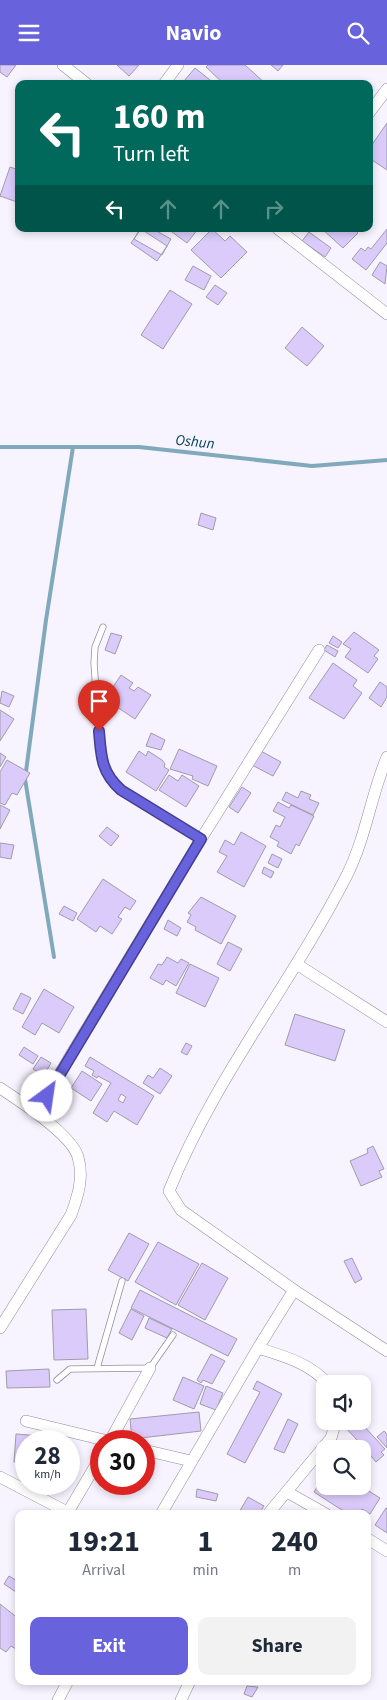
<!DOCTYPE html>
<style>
:root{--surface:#fff;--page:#f2f2f3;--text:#1f2937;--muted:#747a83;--accent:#6863dd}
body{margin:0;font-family:"Source Sans 3",sans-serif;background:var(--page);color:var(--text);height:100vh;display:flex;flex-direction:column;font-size:19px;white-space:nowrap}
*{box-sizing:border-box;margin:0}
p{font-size:16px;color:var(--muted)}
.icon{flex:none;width:28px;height:28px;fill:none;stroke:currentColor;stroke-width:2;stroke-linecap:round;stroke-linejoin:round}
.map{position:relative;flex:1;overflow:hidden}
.details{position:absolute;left:15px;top:1445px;width:356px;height:175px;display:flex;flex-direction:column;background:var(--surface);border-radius:10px;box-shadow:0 2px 8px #0003}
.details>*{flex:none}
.guide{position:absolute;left:15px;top:15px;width:358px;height:152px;border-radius:10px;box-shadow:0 2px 8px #0003;background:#00695c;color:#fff;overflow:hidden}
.fabs{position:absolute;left:316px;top:1310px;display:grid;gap:10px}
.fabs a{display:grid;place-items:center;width:55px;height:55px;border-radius:10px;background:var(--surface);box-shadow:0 2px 8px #0003;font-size:25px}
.speed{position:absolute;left:15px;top:1365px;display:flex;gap:10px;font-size:25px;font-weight:700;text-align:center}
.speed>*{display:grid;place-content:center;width:65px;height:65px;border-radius:50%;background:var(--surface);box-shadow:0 2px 8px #0003;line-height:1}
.speed small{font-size:12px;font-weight:400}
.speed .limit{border:8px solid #d22;background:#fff;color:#111}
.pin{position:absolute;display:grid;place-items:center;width:42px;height:42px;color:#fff;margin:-51px -21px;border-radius:50% 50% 50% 0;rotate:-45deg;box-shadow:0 0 5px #0007}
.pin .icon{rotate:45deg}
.me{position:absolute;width:55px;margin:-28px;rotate:31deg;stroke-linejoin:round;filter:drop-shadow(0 0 4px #0008)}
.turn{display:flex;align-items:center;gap:18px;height:105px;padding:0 15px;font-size:22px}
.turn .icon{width:65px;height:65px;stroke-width:2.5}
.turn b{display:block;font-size:35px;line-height:42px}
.lanes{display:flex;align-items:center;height:48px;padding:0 15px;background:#0003;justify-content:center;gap:25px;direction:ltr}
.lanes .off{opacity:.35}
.eta{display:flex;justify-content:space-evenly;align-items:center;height:85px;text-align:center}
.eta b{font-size:30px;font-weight:700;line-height:35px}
.cta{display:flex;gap:10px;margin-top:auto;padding:10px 15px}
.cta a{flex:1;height:58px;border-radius:10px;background:var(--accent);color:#fff;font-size:20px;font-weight:700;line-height:58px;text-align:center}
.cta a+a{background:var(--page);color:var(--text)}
header{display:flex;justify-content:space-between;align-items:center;height:65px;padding:0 15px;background:var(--accent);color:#fff;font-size:22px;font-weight:700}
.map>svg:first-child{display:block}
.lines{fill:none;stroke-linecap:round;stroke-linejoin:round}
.stream{stroke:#80a9bc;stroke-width:4}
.building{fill:#dbcbfb;stroke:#a09ca9;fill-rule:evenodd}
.lane-casing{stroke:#928e9b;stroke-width:7}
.street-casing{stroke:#928e9b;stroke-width:12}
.lane{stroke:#fff;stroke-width:5.5}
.street{stroke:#fff;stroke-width:11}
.route-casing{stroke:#444090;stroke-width:12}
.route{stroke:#6863dd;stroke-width:9}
.labels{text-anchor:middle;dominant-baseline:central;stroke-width:4.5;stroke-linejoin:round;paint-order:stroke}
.water-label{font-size:15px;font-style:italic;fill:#004459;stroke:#f7f3ff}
</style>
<header><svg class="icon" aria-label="menu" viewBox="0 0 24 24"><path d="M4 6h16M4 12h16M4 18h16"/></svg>Navio<svg class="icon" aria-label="search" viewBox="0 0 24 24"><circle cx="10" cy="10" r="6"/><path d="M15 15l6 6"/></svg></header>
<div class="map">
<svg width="387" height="1635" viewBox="0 0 387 1635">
<rect width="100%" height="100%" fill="#f7f3ff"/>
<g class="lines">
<!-- stream -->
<path class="stream" d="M0,382h139l173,19 75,-6
M54,892l-29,-178 21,-159 27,-173"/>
</g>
<!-- building -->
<path class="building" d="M0,0h16l-9,12 -7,-5z
M117,0h22l-10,11z
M208,0h37l21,19h-42l-18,-17z
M271,0h12l-5,6z
M195,3l20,16h-28l-3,-3z
M387,58v47l-18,-12v-9z
M10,102l9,3v26l-2,6 -17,-6z
M140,164h13l18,10 -9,16 -28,-16z
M141,164l26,17 -10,15 -26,-18z
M168,164h30l-11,14z
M212,164l13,12 5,-5 17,16 -26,26 -30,-28z
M322,164h32l4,4 -15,15z
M387,164v14l-21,27 -14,-11 9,-11 4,3 3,-4 3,2z
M309,167l22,16 -6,9 -23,-16z
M380,197l7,4 -2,18 -13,-9z
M193,201l18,10 -7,14 -19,-10z
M215,220l12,8 -9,12 -12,-8z
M170,225l22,14 -29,45 -22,-14z
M302,262l22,19 -17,20 -22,-18z
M201,448l15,5 -3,12 -15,-5z
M354,567l25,18 -5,6 4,3 -10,14 -23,-16 6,-8 -8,-5z
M111,568l11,3 -7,18 -10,-4z
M333,571l9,6 -4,6 -9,-5z
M327,580l11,6 -3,6 -11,-7z
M333,598l24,17 -4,6 9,7 -18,26 -35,-21z
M121,610l12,8 -4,5 5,3 4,-4 13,8 -16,24 -30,-20z
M380,617l7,5v10l-6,10 -12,-9z
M2,626l12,5 -5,11 -9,-4z
M0,645l14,9 -14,22z
M151,668l14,7 -4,10 -15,-4z
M179,684l38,17 -9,20 -16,-7 1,-3 -23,-7z
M259,685l22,12 -8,14 -21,-11z
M139,686l7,5 2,-5 14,9 3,4 -1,3 5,3 -13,21 -30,-19z
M0,688l6,4 -6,10z
M7,695l23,13 -13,22 -5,-2 -7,12 -5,-2v-31z
M169,710l9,6 4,-6 17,11 -13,21 -27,-17z
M242,722l9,6 -13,20 -9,-6z
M301,726l10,4 -2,4 10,4 -6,12 -31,-15 4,-8 12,6z
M278,737l11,6 2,-3 23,11 -15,30 -3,-2 -5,10 -14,-8 2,-4 -9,-5 6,-12 4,2 5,-10 -12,-6z
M0,740l10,5 -10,19z
M107,762l12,9 -8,10 -12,-10z
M241,767l25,14 -22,41 -27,-15 10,-16 -8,-4 6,-12 9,5z
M0,778l14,2 -3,14 -11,-2z
M272,789l10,5 -4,9 -10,-5z
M264,802l10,5 -3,6 -9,-5z
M103,814l33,22 -6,9 -5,-3 -7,10 4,2 -10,15 -12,-8 -4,6 -19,-13z
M201,832l35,19 -15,28 -26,-14 1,-3 -9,-5 4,-7 -3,-2z
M64,841l13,7 -4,8 -14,-7z
M168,855l13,8 -4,8 -13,-7z
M228,877l14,7 -12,22 -13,-7z
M167,892l11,6 3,-4 8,4 -13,23 -10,-6 -3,5 -13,-7 8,-14 4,1z
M190,899l29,14 -14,29 -29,-14z
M44,924l30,18 -15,26 -17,-10 -7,12 -13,-8z
M21,928l10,5 -8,16 -10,-5z
M295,949l50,16 -10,31 -50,-16z
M186,978l6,3 -5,9 -6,-3z
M24,982l14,9 -5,8 -14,-9z
M41,992l10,6 -7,12 -11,-6z
M90,992l64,39 -17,29 -23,-14 -7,11 -14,-9 18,-30 -13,-7 -1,2 -5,-3 2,-4 -9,-5zM121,1029l5,3 -3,6 -5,-3z
M160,1003l12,8 -12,18 -17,-11 5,-8 5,3z
M82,1006l20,13 -11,17 -20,-13z
M58,1027l7,3 -8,15 -6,-3z
M373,1081l11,23 -5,2 3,6 -21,9 -11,-25 18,-8 -1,-4z
M129,1168l20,11 -21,37 -20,-11z
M158,1177l41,22 -23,41 -41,-23z
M352,1193l10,21 -7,4 -11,-22z
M202,1198l26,15 -23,42 -27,-15z
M140,1225l97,49 -9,17 -97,-48z
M86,1244l2,50 -34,1 -2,-50z
M131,1244l13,7 -12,24 -13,-7z
M149,1253l23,11 -5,9 -22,-10z
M211,1289l14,7 -13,23 -9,-4 -2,3 -4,-3z
M49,1304l1,18 -43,1 -1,-17z
M183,1312l21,9 -10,23 -21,-9z
M257,1316l25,13 -37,69 -18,-9 33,-62 -7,-3z
M206,1321l17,7 -7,17 -16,-6z
M199,1347l2,19 -69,8 -2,-20z
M288,1354l10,5 -14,29 -10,-4z
M350,1356h6l4,6 3,-2 22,24 -4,3 3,3 -8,7 -10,-12 -4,3v-4l-10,-1 7,-6 -15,-16z
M384,1366l3,3v14l-10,-11z
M16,1369l24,2v5h-14v22l-12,-1z
M321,1416l4,5h36l19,12 -10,16 -8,-5 -3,5h-11l-34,-22z
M197,1424l21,5 -2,7 -20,-4z
M248,1432l16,9 -5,8h-21z
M386,1443h1v25l-12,-8z
M9,1511l10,6v12l-15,-10z
M0,1539l19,15v32l-8,-5 -5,6 -6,-4z
M247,1621l11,1 -6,10 -8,-3z"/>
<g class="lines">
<!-- lane casing -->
<g class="lane-casing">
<path id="lane" d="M103,562l-8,20 -1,16 6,85 3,17 6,15 12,10 80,49
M97,1303l25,-87
M57,1315l13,-11 80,-1 23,-33"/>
</g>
<!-- street casing -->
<g class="street-casing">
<path id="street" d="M63,0l24,19
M164,19l14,-19
M369,48l18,-24
M278,164l109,85
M387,692c-16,38 -21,80 -40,118 -55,108 -132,202 -178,316l12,19 113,80 93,61
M298,900l89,57
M0,1023c20,13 72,47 78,69 6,20 0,39 -7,58l-71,113
M36,1048l165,-274 118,-189
M258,1283c25,8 52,15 70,36
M26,1356l82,20
M110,1376l40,-73
M144,1385l47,11
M0,1412l71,37
M287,1427l39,22
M68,1447l33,-56
M161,1449l97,-166 36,-58
M268,1449l63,-76 5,-17
M368,1474l19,12
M58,1635l10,-19
M181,1635l9,-19"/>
</g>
<!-- lane -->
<use href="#lane" class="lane"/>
<!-- street -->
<use href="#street" class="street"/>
</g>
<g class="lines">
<!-- route casing -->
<g class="route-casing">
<path id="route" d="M47,1031l154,-257 -80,-49c-20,-18 -20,-34 -22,-59"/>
</g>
<!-- route -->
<use href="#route" class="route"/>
</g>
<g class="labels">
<!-- water labels -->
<g class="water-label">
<text transform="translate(195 377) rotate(6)">Oshun</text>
</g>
</g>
</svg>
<div class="fabs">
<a><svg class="icon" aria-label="sound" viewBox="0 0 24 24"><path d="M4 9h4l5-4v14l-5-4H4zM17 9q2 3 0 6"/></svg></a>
<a><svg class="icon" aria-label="search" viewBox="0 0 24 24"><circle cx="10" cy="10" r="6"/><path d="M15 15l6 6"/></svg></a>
</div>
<div class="speed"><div>28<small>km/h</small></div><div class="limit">30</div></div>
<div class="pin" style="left:99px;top:666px;background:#d93025"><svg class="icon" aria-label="arrive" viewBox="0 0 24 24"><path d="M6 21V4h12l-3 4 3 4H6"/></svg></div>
<svg class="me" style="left:47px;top:1031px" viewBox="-20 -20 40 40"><circle r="19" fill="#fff"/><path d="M0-13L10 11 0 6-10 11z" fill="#6863dd"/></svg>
<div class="guide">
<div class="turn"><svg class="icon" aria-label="left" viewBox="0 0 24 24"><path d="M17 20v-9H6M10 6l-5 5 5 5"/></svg><div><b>160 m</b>Turn left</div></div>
<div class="lanes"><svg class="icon" aria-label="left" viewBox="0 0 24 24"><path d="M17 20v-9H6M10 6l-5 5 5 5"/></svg><svg class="icon off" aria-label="ahead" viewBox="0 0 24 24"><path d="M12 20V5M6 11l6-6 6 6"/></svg><svg class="icon off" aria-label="ahead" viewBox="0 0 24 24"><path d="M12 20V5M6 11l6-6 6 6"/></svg><svg class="icon off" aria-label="right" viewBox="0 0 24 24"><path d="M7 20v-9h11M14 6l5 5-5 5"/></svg></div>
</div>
<section class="details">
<div class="eta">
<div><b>19:21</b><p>Arrival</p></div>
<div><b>1</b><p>min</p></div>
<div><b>240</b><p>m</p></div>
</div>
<div class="cta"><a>Exit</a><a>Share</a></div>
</section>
</div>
